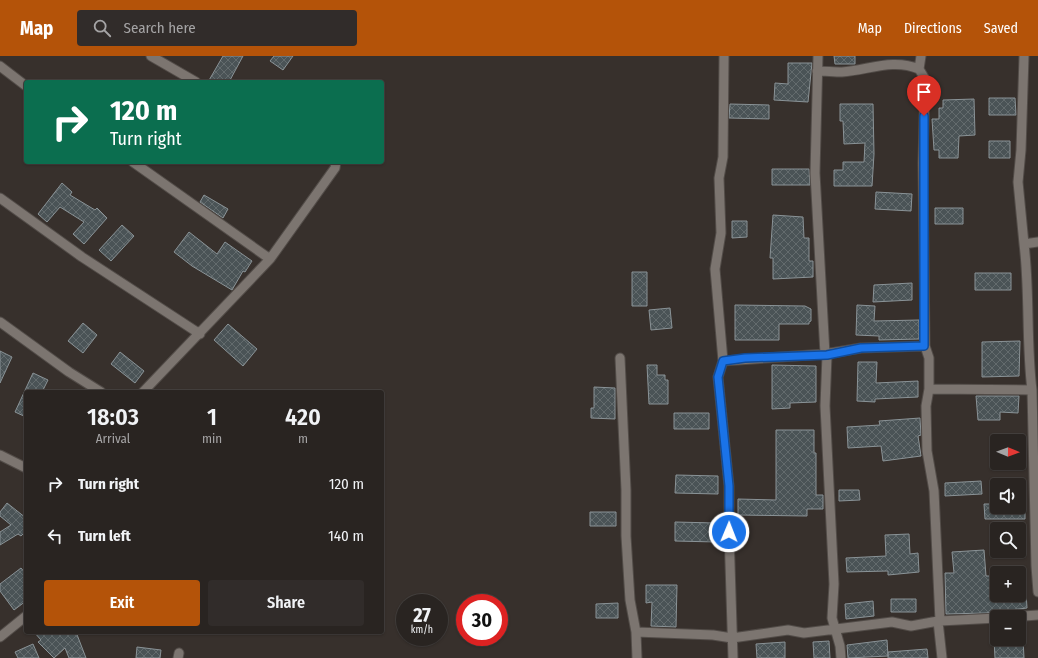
<!DOCTYPE html>
<meta charset="utf-8">
<style>
:root{--surface:#292421;--page:#312c2a;--text:#f1f3f6;--muted:#a5a4a5;--line:#45413f;--accent:#b45309}
body{margin:0;font-family:"Fira Sans Condensed",sans-serif;background:var(--page);color:var(--text);height:100vh;display:flex;flex-direction:column;font-size:15px;white-space:nowrap}
*{box-sizing:border-box;margin:0}
p{font-size:13px;color:var(--muted)}
.icon{flex:none;width:22px;height:22px;fill:none;stroke:currentColor;stroke-width:2;stroke-linecap:round;stroke-linejoin:round}
.map{position:relative;flex:1;overflow:hidden}
.drawer{position:absolute;left:24px;top:334px;width:360px;height:244px;display:flex;flex-direction:column;background:var(--surface);border-radius:4px;box-shadow:0 1px 3px #0004,0 0 0 1px var(--line)}
.drawer>*{flex:none}
.guide{position:absolute;left:24px;top:24px;width:360px;height:84px;border-radius:4px;box-shadow:0 1px 3px #0004,0 0 0 1px var(--line);background:#0b6e4f;color:#fff;overflow:hidden}
.needle{width:26px;rotate:91deg}
.tools{position:absolute;left:990px;top:378px;display:grid;gap:8px}
.tools a{display:grid;place-items:center;width:36px;height:36px;border-radius:4px;background:var(--surface);box-shadow:0 1px 3px #0004,0 0 0 1px var(--line);font-size:20px}
.speed{position:absolute;left:396px;top:538px;display:flex;gap:8px;font-size:20px;font-weight:700;text-align:center}
.speed>*{display:grid;place-content:center;width:52px;height:52px;border-radius:50%;background:var(--surface);box-shadow:0 1px 3px #0004,0 0 0 1px var(--line);line-height:1}
.speed small{font-size:10px;font-weight:400}
.speed .limit{border:6px solid #d22;background:#fff;color:#111}
.pin{position:absolute;display:grid;place-items:center;width:34px;height:34px;color:#fff;margin:-41px -17px;border-radius:50% 50% 50% 0;rotate:-45deg;box-shadow:0 0 4px #0007}
.pin .icon{rotate:45deg}
.me{position:absolute;width:44px;margin:-22px;rotate:1deg;stroke-linejoin:round;filter:drop-shadow(0 0 3px #0008)}
.turn{display:flex;align-items:center;gap:14px;height:84px;padding:0 20px;font-size:18px}
.turn .icon{width:52px;height:52px;stroke-width:2.5}
.turn b{display:block;font-size:28px;line-height:34px}
.eta{display:flex;justify-content:space-evenly;align-items:center;height:68px;text-align:center}
.eta b{font-size:24px;font-weight:600;line-height:28px}
.button{display:flex;gap:8px;margin-top:auto;padding:8px 20px}
.button a{flex:1;height:46px;border-radius:4px;background:var(--accent);color:#fff;font-size:16px;font-weight:600;line-height:46px;text-align:center}
.button a+a{background:var(--page);color:var(--text)}
ul{padding:0;list-style:none}
li{display:flex;align-items:center;gap:12px;height:52px;padding:0 20px}
li div{flex:1}
li b{display:block;font-size:15px}
li em{font-style:normal}
header{display:flex;align-items:center;gap:24px;box-sizing:border-box;height:56px;padding:0 20px;background:var(--accent);color:#fff}
header strong{font-size:19px}
nav{display:flex;gap:22px;margin-inline-start:auto;font-size:14px}
.search{width:280px;height:36px;background:var(--page);display:flex;align-items:center;gap:10px;box-sizing:border-box;padding:0 14px;border-radius:4px;color:var(--muted);font-size:15px}
.map>svg:first-child{display:block}
.building{fill:url(#building-cross-hatch);stroke:#8a9397}
.lines{fill:none;stroke-linecap:round;stroke-linejoin:round}
.minor-casing{stroke:#524c48;stroke-width:11}
.minor{stroke:#7c7570;stroke-width:9}
.route-casing{stroke:#114b97;stroke-width:10}
.route{stroke:#1a73e8;stroke-width:7}
</style>
<header>
<strong>Map</strong>
<div class="search"><svg class="icon" aria-label="search" viewBox="0 0 24 24"><circle cx="10" cy="10" r="6"/><path d="M15 15l6 6"/></svg>Search here</div>
<nav><a>Map</a><a>Directions</a><a>Saved</a></nav>
</header>
<div class="map">
<svg width="1038" height="602" viewBox="0 0 1038 602">
<defs>
<pattern id="building-cross-hatch" width="8" height="8" patternUnits="userSpaceOnUse"><rect width="8" height="8" fill="#4a5356"/><path d="M0 0l8 8M0 8l8-8" fill="none" stroke="#636b6d"/></pattern>
</defs>
<rect width="100%" height="100%" fill="#37302c"/>
<!-- building -->
<path class="building" d="M223,0h20l-14,26h-21z
M274,0h19l-10,14 -13,-9z
M834,0h21v8h-20z
M788,7h24l-4,39 -34,-2 1,-17 13,1z
M989,42h26l1,17h-27z
M974,43l1,36 -16,1 -1,22h-19v-8h-5l-2,-31h7v-11h4v-8z
M730,48l39,1v14l-40,-1z
M840,48h33l1,50 -2,32h-38v-16h9v-8h21l1,-19 -21,1 -1,-23h-3z
M989,85h21v17h-21z
M772,113h37l1,16h-38z
M62,127l10,9 -2,3 25,15 2,-2 10,10 -23,26 -11,-10 11,-12 -24,-15 -13,15 -9,-8z
M876,136l36,2 -1,17 -36,-2z
M204,139l24,14 -5,9 -23,-16z
M935,152h28v16h-28z
M773,159l30,2 1,21h5v23h4v16l-40,2v-21h-3z
M732,165h15v16l-15,1z
M122,169l12,11 -23,25 -12,-11z
M189,176l28,22 8,-12 27,19 -7,11 -2,-1 -11,19 -40,-24 -18,-14z
M632,216h15v34h-15z
M975,217h36v17h-36z
M912,227v17l-39,2 1,-17z
M735,249l70,1 6,3v12l-2,1v2h-30v16h-44z
M857,249l18,1 -1,15 45,-1v19l-40,1v-4l-23,-1z
M670,252l2,20 -21,2 -2,-20z
M83,267l14,12 -14,18 -15,-12z
M228,268l29,25 -14,17 -29,-26z
M1020,285l-1,35 -37,1v-35z
M0,295l12,6 -12,26z
M120,296l24,19 -9,12 -24,-19z
M858,306h19l-1,21 42,-2v16l-43,2v3l-18,-1z
M647,309h10v10h8v5h3v24h-19z
M772,309l44,1v36l-26,1v5l-18,1z
M33,317l15,7 -6,12h-16v25l-11,-5z
M594,331l21,1v31l-24,-1v-10h3z
M976,340h43l-1,17 -18,-1v8h-22z
M674,357h35v16h-35z
M920,362l1,17 -3,1 3,20 -38,5 -2,-15 -33,2 -1,-21 33,-2 -1,-4z
M776,374h38v23h2v42h7v14h-16v7l-69,-1v-16l38,1z
M676,419l42,1v18l-43,-1z
M981,425l1,13 -37,2v-13z
M839,434h20l1,10 -21,1z
M7,447l19,15v13l-5,5 -3,-2 -18,11v-13l11,-7 -11,-9v-4z
M984,448h13v3h28v12h-40z
M590,456h26v14h-26z
M675,466l41,1v19l-41,-1z
M909,478l1,20 8,-1 1,19 -31,3v-4l-41,1 -1,-14 40,-2 -1,-21z
M984,494l2,26h11v19h22v-2h7l1,15 -41,5 -40,1 -1,-41h9l-2,-21z
M21,512l5,6v27l-12,9 -14,-19v-7z
M646,529h31l-1,42 -25,-1 1,-24 -6,1z
M891,543h25v13h-25z
M873,545l1,15 -28,3 -1,-15z
M618,547v15h-22v-14z
M34,576h42l10,26h-17l-4,-10 -11,10 -16,-16 3,-2z
M994,583h29l1,19h-29z
M887,584l1,16v-4l39,-3 1,9h-40v-2l-40,2 -1,-13z
M829,585l1,17h-16l-1,-16z
M785,586v16h-28l-1,-14z
M33,588l6,14h-21l-3,-6z
M137,591l24,3 -1,8h-24z"/>
<g class="lines">
<!-- minor casing -->
<g class="minor-casing">
<path id="minor" d="M151,0l45,26
M724,0l-1,101 -4,21 2,55 -6,36 8,92 102,-7
M818,0l-3,117 10,181 36,-6 64,-2
M921,0l-2,13 6,10 -2,84 2,183 4,12v31l-3,17 1,45 7,40 6,130h-2l4,37
M1024,0l-3,94 -3,32 6,62
M0,10l26,20
M817,15c8,0 17,1 25,1 27,-2 51,-14 77,-3
M133,106l137,97
M0,142l82,59 118,77
M1038,186l-14,2c6,49 2,98 8,146l4,176 2,26
M0,266l69,50 32,20
M827,299l-2,51 9,178 -2,34 8,28 1,12
M620,302l6,132v46l4,64 6,32 1,26
M723,305l-5,16 11,109v46l4,126
M929,333l103,1
M143,336l127,-133 65,-91 1,-6
M0,399l26,13
M1011,561l27,-2
M940,565l57,-3
M636,576l77,3 19,3 56,-8 16,3 88,-11 19,4 27,-5
M0,581l26,-21
M178,602l1,-5"/>
</g>
<!-- minor -->
<use href="#minor" class="minor"/>
</g>
<g class="lines">
<!-- route casing -->
<g class="route-casing">
<path id="route" d="M729,476v-46l-11,-109 5,-16 22,-3 82,-3 34,-7 63,-2v-230"/>
</g>
<!-- route -->
<use href="#route" class="route"/>
</g>
</svg>
<div class="tools">
<a><svg class="needle" viewBox="-14 -14 28 28"><path d="M0-13l5 13h-10z" fill="#e53935"/><path d="M0 13l5-13h-10z" fill="#a5a4a5"/></svg></a>
<a><svg class="icon" aria-label="sound" viewBox="0 0 24 24"><path d="M4 9h4l5-4v14l-5-4H4zM17 9q2 3 0 6"/></svg></a>
<a><svg class="icon" aria-label="search" viewBox="0 0 24 24"><circle cx="10" cy="10" r="6"/><path d="M15 15l6 6"/></svg></a>
<a>+</a>
<a>−</a>
</div>
<div class="speed"><div>27<small>km/h</small></div><div class="limit">30</div></div>
<div class="pin" style="left:924px;top:60px;background:#d93025"><svg class="icon" aria-label="arrive" viewBox="0 0 24 24"><path d="M6 21V4h12l-3 4 3 4H6"/></svg></div>
<svg class="me" style="left:729px;top:476px" viewBox="-20 -20 40 40"><circle r="17" fill="#1a73e8" stroke="#fff" stroke-width="3"/><path d="M0-11L8 9 0 5-8 9z" fill="#fff"/></svg>
<div class="guide">
<div class="turn"><svg class="icon" aria-label="right" viewBox="0 0 24 24"><path d="M7 20v-9h11M14 6l5 5-5 5"/></svg><div><b>120 m</b>Turn right</div></div>
</div>
<section class="drawer">
<div class="eta">
<div><b>18:03</b><p>Arrival</p></div>
<div><b>1</b><p>min</p></div>
<div><b>420</b><p>m</p></div>
</div>
<ul>
<li><svg class="icon" aria-label="right" viewBox="0 0 24 24"><path d="M7 20v-9h11M14 6l5 5-5 5"/></svg><div><b>Turn right</b></div><em>120 m</em></li>
<li><svg class="icon" aria-label="left" viewBox="0 0 24 24"><path d="M17 20v-9H6M10 6l-5 5 5 5"/></svg><div><b>Turn left</b></div><em>140 m</em></li>
</ul>
<div class="button"><a>Exit</a><a>Share</a></div>
</section>
</div>
